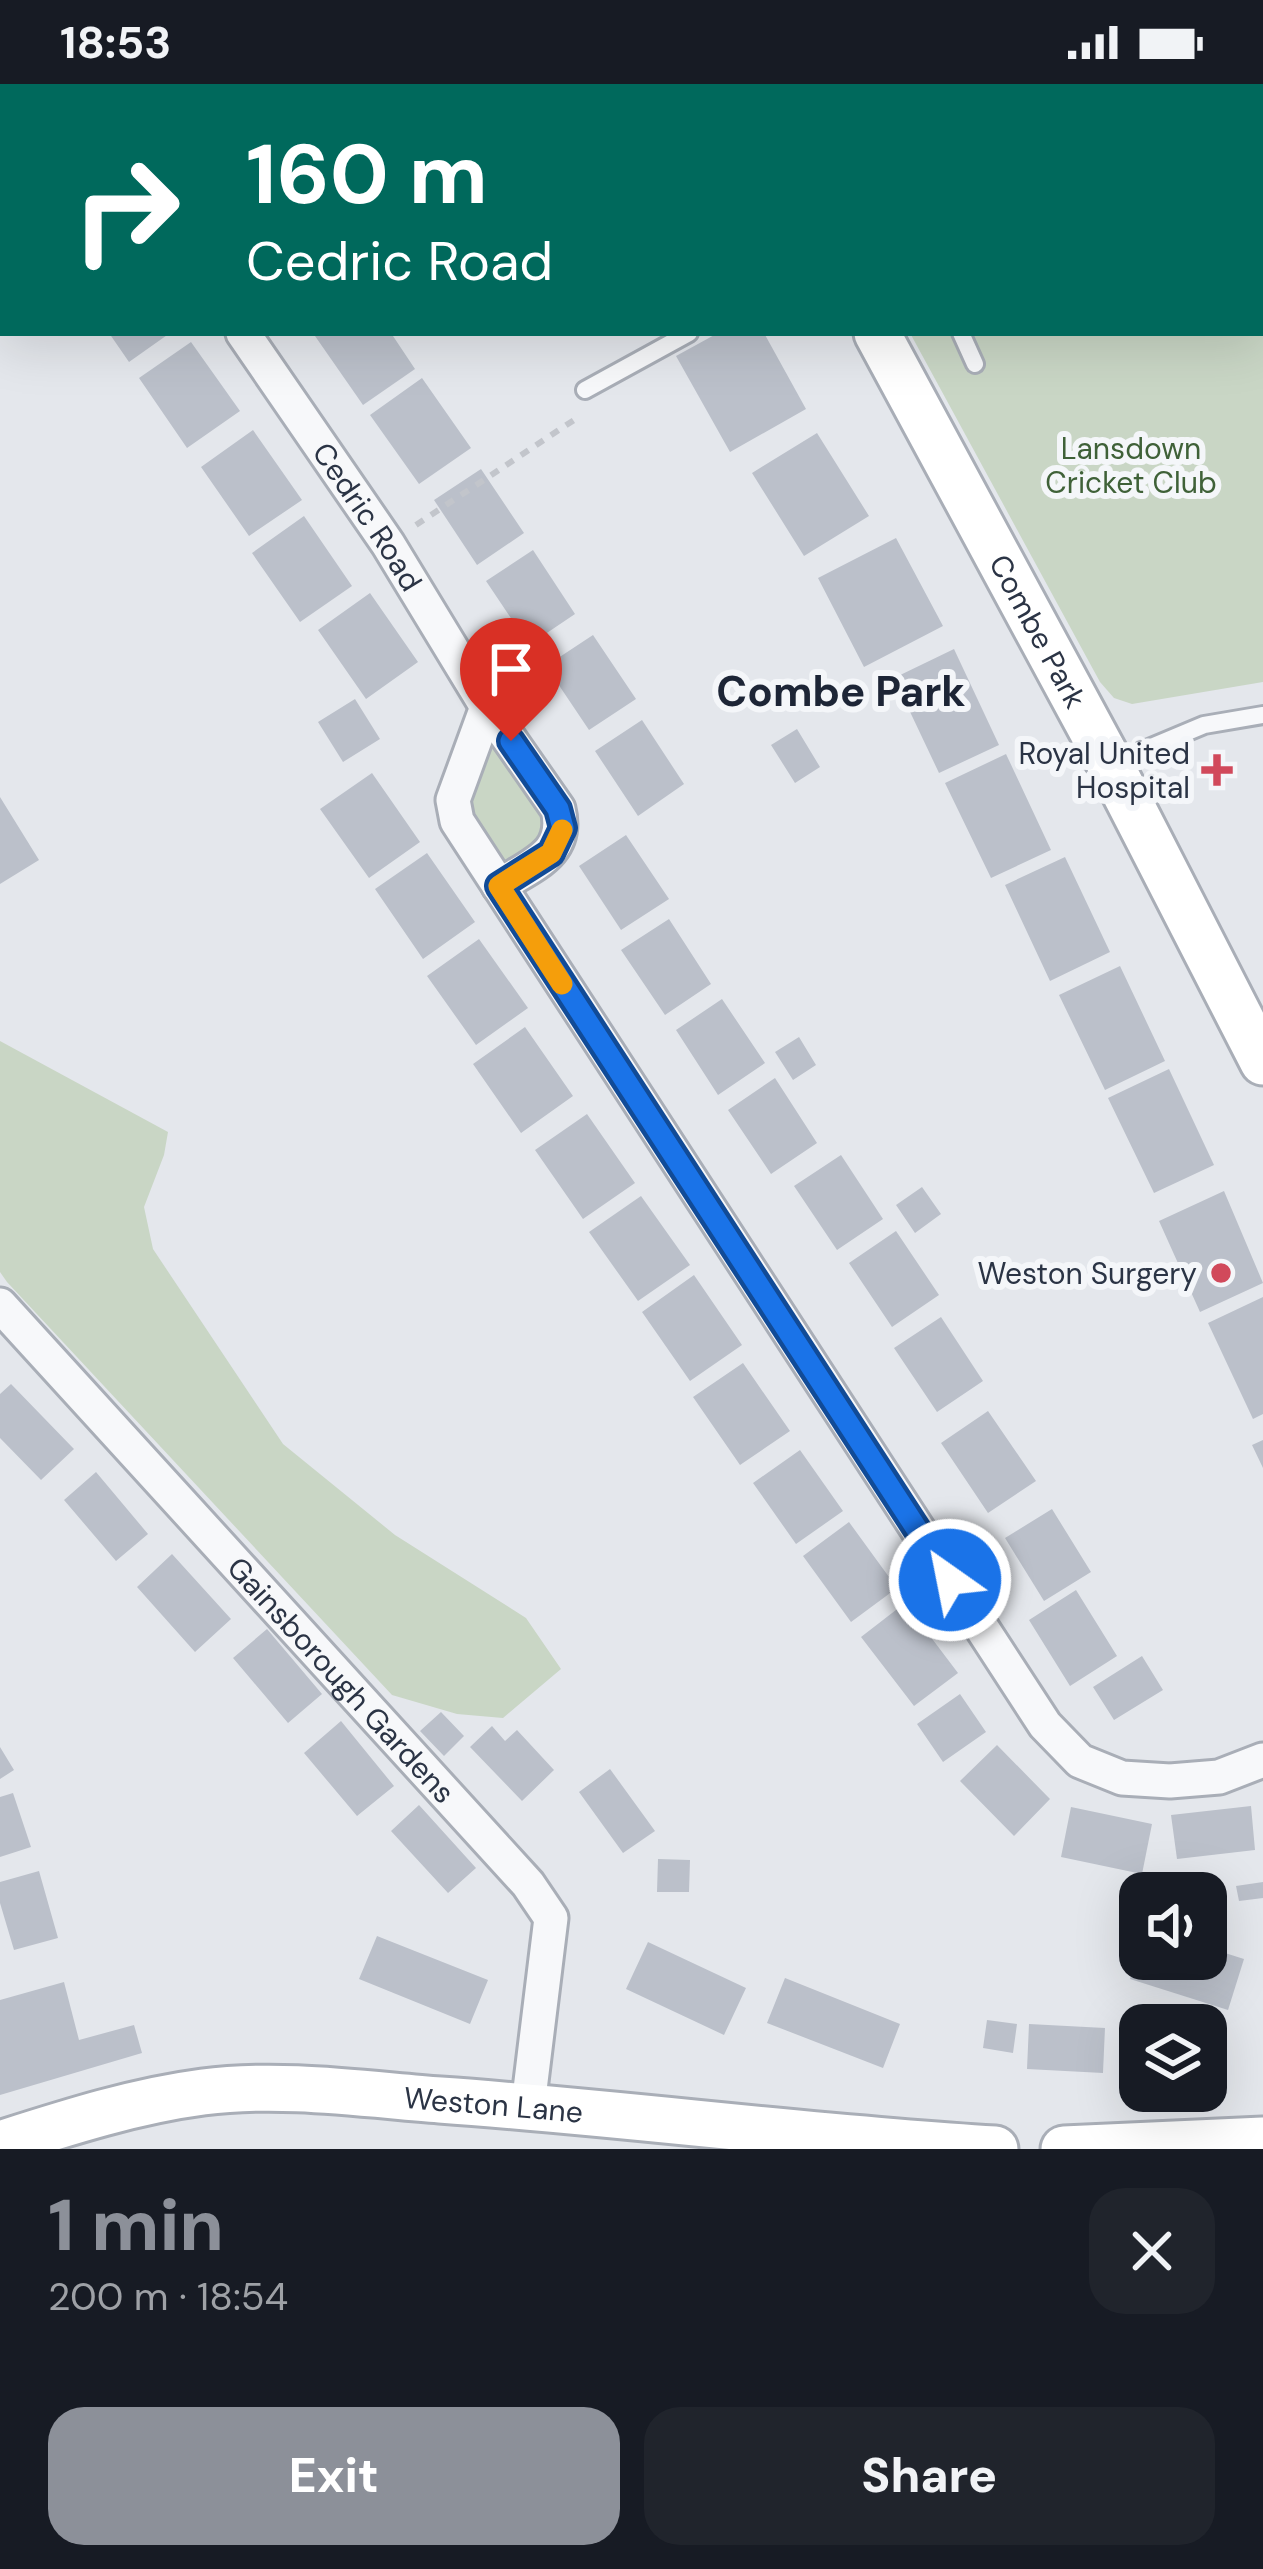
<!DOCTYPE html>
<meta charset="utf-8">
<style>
:root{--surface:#171b24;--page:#20242c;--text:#f1f3f6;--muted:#9ea1a6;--accent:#8c9099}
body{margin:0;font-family:"DM Sans",sans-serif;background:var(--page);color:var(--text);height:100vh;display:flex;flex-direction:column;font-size:45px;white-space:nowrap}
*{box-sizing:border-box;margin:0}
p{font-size:39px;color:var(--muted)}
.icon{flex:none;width:66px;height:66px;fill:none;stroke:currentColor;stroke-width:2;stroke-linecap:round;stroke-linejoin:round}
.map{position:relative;height:2065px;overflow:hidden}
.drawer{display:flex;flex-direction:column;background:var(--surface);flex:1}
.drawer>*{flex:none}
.hud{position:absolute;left:0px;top:0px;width:1263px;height:252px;box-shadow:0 12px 48px #0002;background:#00695c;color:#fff;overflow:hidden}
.controls{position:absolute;left:1119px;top:1788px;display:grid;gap:24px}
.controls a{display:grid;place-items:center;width:108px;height:108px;border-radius:24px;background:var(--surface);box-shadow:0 12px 48px #0002;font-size:60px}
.pin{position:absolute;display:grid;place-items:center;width:102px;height:102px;color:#fff;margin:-123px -51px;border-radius:50% 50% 50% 0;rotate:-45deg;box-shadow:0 0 12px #0007}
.pin .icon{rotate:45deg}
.me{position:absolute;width:132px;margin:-66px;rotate:327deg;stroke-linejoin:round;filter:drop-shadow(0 0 9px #0008)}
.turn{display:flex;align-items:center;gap:42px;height:252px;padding:0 48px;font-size:54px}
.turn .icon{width:156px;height:156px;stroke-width:2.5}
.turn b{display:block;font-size:84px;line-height:102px}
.round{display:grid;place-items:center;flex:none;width:126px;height:126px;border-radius:36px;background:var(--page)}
.overview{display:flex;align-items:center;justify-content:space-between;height:204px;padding:0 48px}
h1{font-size:72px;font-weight:800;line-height:90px;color:var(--accent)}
.action{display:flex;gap:24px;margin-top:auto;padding:24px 48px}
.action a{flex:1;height:138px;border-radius:36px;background:var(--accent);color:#fff;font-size:48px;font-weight:800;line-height:138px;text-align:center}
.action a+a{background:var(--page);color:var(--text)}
.status{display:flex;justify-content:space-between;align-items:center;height:84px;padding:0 60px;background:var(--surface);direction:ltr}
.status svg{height:33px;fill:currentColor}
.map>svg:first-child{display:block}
.green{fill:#c9d6c5}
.building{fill:#bbc0ca}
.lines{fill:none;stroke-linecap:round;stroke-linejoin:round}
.lane-casing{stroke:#a9aeb7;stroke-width:22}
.street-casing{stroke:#a9aeb7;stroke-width:39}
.secondary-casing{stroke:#a9aeb7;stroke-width:51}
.path{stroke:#c2c5cb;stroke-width:6;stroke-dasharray:9 9;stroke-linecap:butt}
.lane{stroke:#f7f8fa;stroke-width:16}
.street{stroke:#f7f8fa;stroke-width:33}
.secondary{stroke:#fff;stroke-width:45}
.route-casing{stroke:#114b97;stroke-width:30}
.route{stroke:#1a73e8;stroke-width:21}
.slow{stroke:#f59e0b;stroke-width:21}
.poi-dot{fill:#d1495b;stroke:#f4f6f9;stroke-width:4.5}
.labels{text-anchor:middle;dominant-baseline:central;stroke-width:12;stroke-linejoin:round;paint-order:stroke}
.park-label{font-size:30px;fill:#3f6138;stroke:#f4f6f9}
.street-label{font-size:30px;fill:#2b3445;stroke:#f4f6f9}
.poi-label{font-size:30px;fill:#2b3445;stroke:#f4f6f9;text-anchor:end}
.district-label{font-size:42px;font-weight:bold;fill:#1d2536;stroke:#f4f6f9}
</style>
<div class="status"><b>18:53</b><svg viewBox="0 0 49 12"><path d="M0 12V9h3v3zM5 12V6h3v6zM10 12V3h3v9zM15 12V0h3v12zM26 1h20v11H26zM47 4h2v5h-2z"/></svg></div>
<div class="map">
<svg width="1263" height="2065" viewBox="0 0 1263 2065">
<rect width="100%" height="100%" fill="#e4e7ec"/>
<!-- green -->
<path class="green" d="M1071,0h192v598l-131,22 -18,-6 -14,-16 -190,-349h350v-246h-192z
M499,658l52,73 -5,28 -36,21c-20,-11 -40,-37 -41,-62 -1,-16 11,-39 16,-55z
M0,957l168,91 -4,23 -20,52 9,42 130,195 112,91 131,83 35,51 -58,49 -46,-4 -65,-19 -385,-413 -7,-10z"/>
<!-- building -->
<path class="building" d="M109,249h61l-41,29z
M319,249h72l24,36 -52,36 -48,-69z
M718,249h46l42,76 -76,43 -54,-96z
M191,258l49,69 -53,37 -48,-70z
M422,294l49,70 -52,36 -49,-69z
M253,346l49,70 -53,36 -48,-69z
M817,349l52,83 -65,40 -52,-83z
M481,385l43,64 -47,32 -43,-65z
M304,432l48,70 -52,36 -48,-69z
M896,454l47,88 -79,41 -46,-89z
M533,466l42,64 -46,31 -43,-64z
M370,509l48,69 -52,37 -48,-69z
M593,551l43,64 -47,31 -43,-64z
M954,565l45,96 -60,28 -45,-95z
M355,615l25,40 -37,23 -25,-40z
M642,636l42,64 -46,32 -43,-65z
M797,645l23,38 -25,16 -24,-38z
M1006,670l45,96 -60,28 -46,-95z
M372,689l48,69 -51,36 -49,-69z
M0,713l39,63 -39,24z
M626,751l43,64 -48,31 -42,-64z
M427,769l48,69 -52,37 -48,-70z
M1065,773l45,95 -60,29 -45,-96z
M669,835l42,65 -46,31 -44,-65z
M479,855l49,69 -52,37 -49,-69z
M1120,882l45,95 -60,29 -46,-95z
M722,915l43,64 -47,32 -42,-65z
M525,943l48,69 -52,37 -48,-69z
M799,953l17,28 -23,15 -18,-28z
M1169,985l45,96 -60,28 -46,-95z
M775,994l42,65 -46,31 -43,-64z
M587,1030l48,69 -52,36 -48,-69z
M841,1071l42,64 -46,31 -43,-64z
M922,1103l19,27 -26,19 -19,-28z
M1224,1107l39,92 -63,29 -41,-91z
M641,1112l49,69 -52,36 -49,-69z
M896,1147l43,64 -47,32 -43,-64z
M694,1191l48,70 -52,36 -48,-69z
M1263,1213v117l-10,5 -45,-96z
M941,1233l42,64 -46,31 -43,-64z
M743,1279l47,68 -50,34 -47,-68z
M11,1300l63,65 -33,31 -41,-42v-44z
M988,1327l48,70 -48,32 -47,-70z
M1263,1356v28l-11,-23z
M800,1366l43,61 -47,33 -43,-61z
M96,1388l52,62 -32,27 -52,-61z
M1052,1425l39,63 -47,29 -39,-63z
M849,1438l48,66 -46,34 -48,-66z
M172,1470l59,65 -36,33 -58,-65z
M1076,1506l41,66 -47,30 -41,-66z
M905,1519l53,70 -44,33 -53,-69z
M267,1545l55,65 -34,29 -55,-65z
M1142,1572l21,34 -49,30 -21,-33z
M960,1610l26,38 -43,30 -26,-38z
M441,1628l23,24 -20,20 -24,-25z
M341,1637l53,65 -37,30 -53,-63z
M492,1642l13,15 12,-11 37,40 -32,31 -52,-54z
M997,1661l53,54 -36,37 -54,-55z
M0,1663l14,23 -14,9z
M610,1685l45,62 -32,22 -44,-61z
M13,1709l18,54 -31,10v-60z
M419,1721l57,63 -28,25 -57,-62z
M1251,1722l4,44 -78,9 -6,-44z
M1071,1723l81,17 -10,50 -81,-17z
M658,1775l32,1 -1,32h-32z
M39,1787l19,67 -44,12 -14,-47v-21z
M1263,1798v16l-24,3 -3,-15z
M377,1852l111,44 -18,44 -111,-45z
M648,1858l98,46 -22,47 -98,-46z
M1206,1863l38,12 -16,51 -98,-31 9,-29 1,9h66z
M785,1894l115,46 -17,44 -116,-45z
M64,1898l15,58 55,-15 8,28 -142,42v-95z
M987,1936l30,4 -4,29 -30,-5z
M1029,1940l76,4 -2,45 -76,-4z"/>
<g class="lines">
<!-- lane casing -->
<g class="lane-casing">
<path id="lane" d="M1039,3l3,-3
M961,249l14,31
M585,306l104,-57
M1111,680l93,-39 59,-10"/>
</g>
<!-- street casing -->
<g class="street-casing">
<g id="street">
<path d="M71,0l2,3"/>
<path id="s1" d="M243,249l145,211 99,163 71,102c11,45 -27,56 -59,77"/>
<path d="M487,623l-34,93 4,21 588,904 35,36 42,17 48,3 49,-4 44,-17"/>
<path id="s2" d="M0,1221l528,579 23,34 -23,188"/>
</g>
</g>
<!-- secondary casing -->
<g class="secondary-casing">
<g id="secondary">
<path d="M734,0l2,3"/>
<path id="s3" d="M877,249l233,431 153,298"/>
<path id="s4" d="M0,2060c66,-21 134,-43 203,-52 78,-10 160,2 237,8 185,13 370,38 555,49"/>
<path d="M1064,2065l199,-9"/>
</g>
</g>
<!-- path -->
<path class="path" d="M416,441l164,-109"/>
<!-- lane -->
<use href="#lane" class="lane"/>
<!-- street -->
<use href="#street" class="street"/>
<!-- secondary -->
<use href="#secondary" class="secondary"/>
</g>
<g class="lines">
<!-- route casing -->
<g class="route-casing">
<path id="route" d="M511,657l47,68 5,19 -12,25 -52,33 451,694"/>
</g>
<!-- route -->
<use href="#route" class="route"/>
<!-- slow -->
<path class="slow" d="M562,746l-11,23 -52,33 63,98"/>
</g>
<!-- markers -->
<g class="poi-dot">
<path d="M1211 668h12v12h12v12h-12v12h-12v-12h-12v-12h12z"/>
<circle cx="1221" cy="1189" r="12"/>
</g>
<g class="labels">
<!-- park labels -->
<g class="park-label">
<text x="1131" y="364">Lansdown<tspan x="1131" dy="34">Cricket Club</tspan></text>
</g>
<!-- street labels -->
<g class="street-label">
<text stroke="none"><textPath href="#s1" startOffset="222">Cedric Road</textPath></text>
<text stroke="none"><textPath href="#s3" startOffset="339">Combe Park</textPath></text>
<text stroke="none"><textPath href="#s2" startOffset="507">Gainsborough Gardens</textPath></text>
<text stroke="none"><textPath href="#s4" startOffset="501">Weston Lane</textPath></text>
</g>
<!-- poi labels -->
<g class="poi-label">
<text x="1190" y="669">Royal United<tspan x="1190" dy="34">Hospital</tspan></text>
<text x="1197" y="1189">Weston Surgery</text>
</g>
<!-- district labels -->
<g class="district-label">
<text x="841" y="607">Combe Park</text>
</g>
</g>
</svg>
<div class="controls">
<a><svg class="icon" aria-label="sound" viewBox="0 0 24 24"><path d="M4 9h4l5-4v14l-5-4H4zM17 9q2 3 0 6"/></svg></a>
<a><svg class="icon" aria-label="layers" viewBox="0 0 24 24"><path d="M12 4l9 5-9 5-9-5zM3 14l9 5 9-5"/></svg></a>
</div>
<div class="pin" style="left:511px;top:657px;background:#d93025"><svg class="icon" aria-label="arrive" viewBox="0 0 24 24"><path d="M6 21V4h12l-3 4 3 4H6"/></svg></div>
<svg class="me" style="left:950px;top:1496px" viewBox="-20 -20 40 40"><circle r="17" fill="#1a73e8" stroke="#fff" stroke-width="3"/><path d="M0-11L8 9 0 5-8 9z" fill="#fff"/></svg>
<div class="hud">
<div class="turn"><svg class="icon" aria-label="right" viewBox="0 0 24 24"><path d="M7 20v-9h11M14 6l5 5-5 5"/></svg><div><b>160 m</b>Cedric Road</div></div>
</div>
</div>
<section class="drawer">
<div class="overview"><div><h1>1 min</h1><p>200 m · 18:54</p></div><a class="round"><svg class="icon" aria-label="close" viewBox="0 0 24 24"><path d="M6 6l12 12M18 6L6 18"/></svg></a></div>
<div class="action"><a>Exit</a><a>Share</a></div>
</section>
